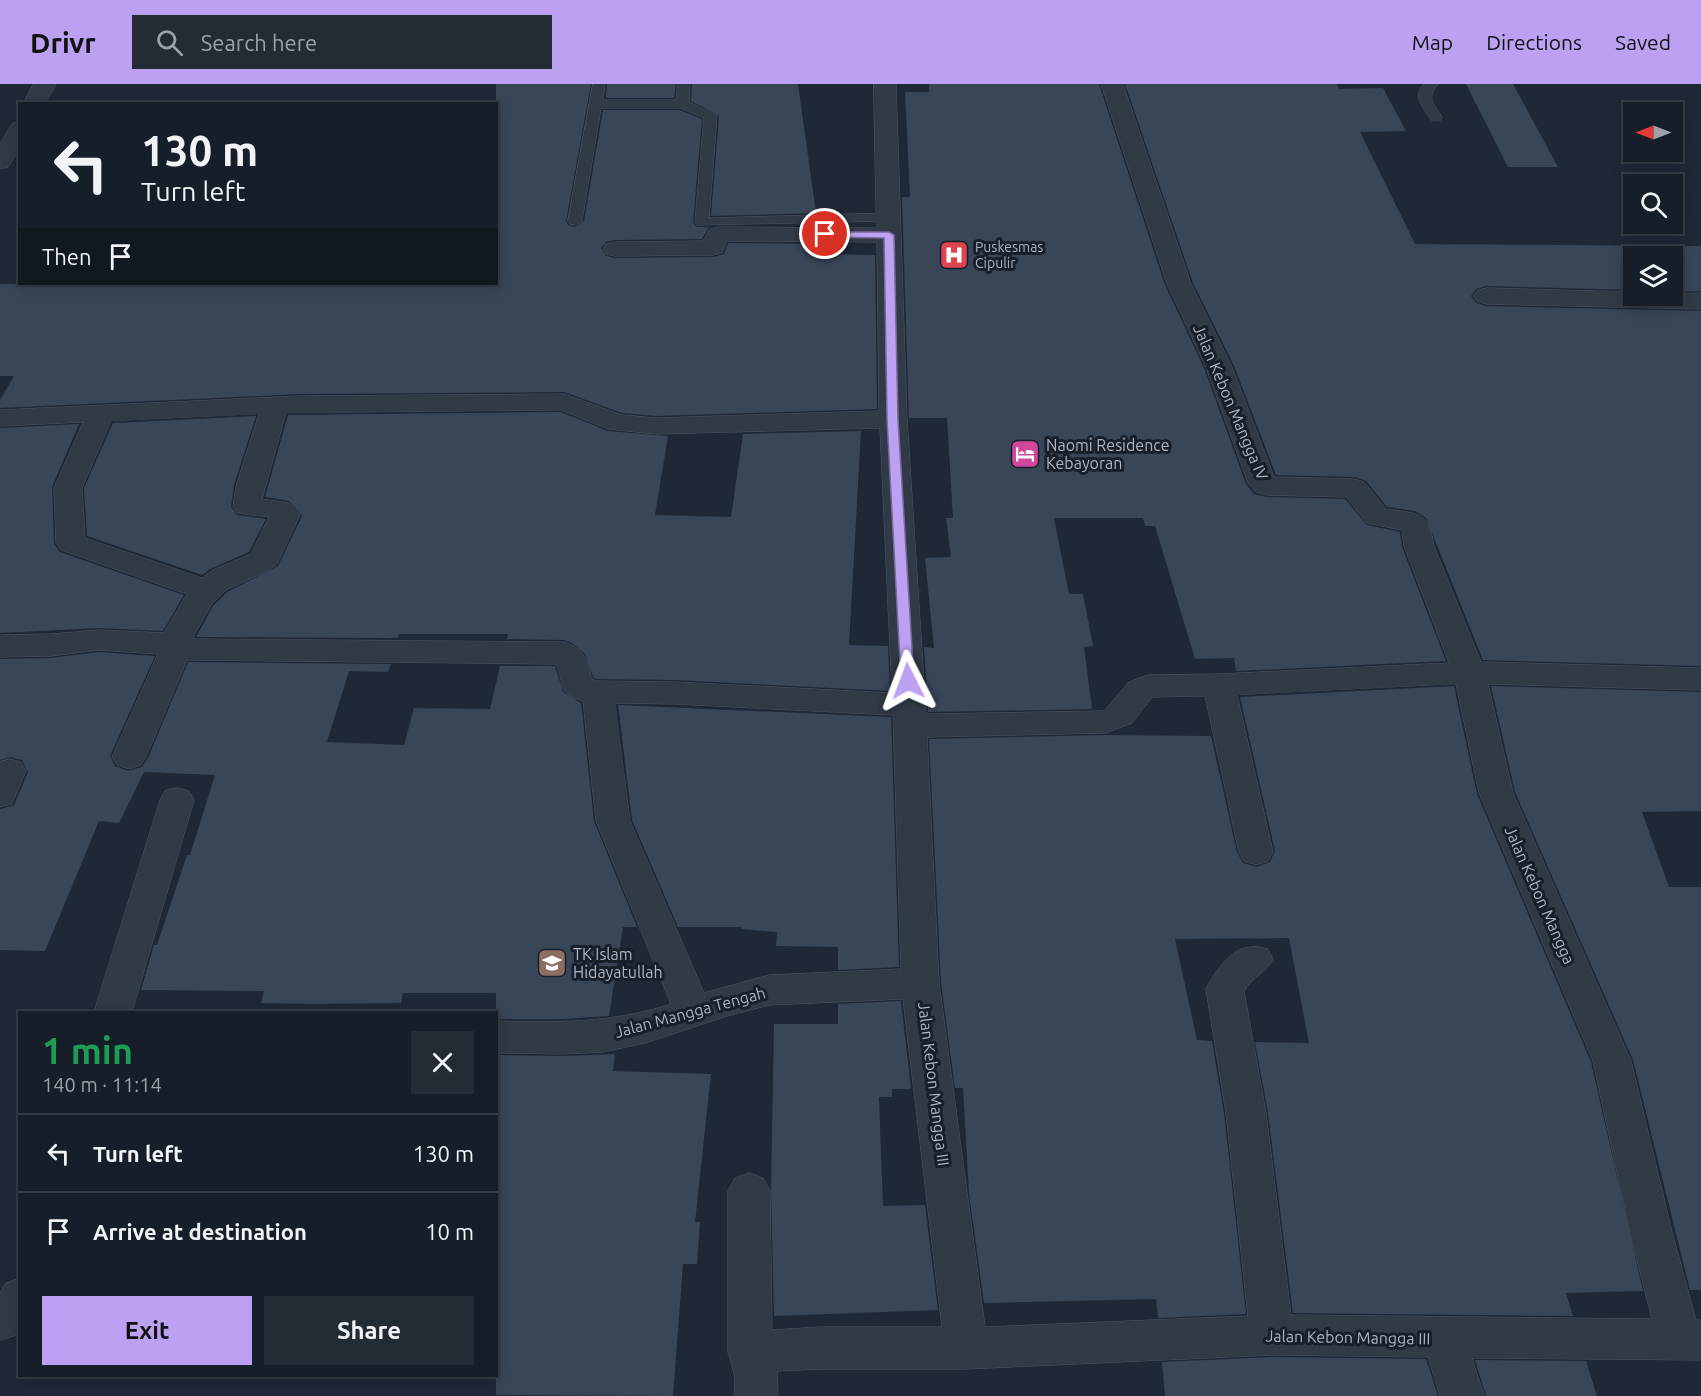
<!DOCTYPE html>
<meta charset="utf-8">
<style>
:root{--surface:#161e29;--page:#232b35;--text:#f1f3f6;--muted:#9ea2a8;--line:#353c46;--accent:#bca0f2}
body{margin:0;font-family:Ubuntu,sans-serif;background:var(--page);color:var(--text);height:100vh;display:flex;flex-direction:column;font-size:22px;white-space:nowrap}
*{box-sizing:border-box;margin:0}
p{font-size:20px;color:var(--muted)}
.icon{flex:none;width:33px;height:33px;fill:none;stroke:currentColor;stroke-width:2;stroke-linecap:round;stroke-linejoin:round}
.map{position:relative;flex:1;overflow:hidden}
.details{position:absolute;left:18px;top:927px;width:480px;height:366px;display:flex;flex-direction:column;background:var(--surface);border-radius:0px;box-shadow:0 3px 15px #0003,0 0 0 2px var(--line)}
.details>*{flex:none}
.hud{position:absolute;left:18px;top:18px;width:480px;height:183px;border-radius:0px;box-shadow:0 3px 15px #0003,0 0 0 2px var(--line);background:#161e29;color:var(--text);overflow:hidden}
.needle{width:39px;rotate:270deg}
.tools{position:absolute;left:1623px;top:18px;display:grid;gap:12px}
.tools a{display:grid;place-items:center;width:60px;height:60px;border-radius:0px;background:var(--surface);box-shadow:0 3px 15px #0003,0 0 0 2px var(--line);font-size:30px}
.pin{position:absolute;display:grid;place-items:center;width:51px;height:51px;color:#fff;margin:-26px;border:3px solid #fff;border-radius:50%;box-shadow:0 2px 6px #0007}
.me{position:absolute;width:66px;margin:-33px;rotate:357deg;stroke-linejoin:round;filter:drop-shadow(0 0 4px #0008)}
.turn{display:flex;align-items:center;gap:21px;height:126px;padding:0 24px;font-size:27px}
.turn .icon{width:78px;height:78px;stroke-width:2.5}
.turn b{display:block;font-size:42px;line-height:51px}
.then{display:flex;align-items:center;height:57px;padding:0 24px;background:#0003;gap:12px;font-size:22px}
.round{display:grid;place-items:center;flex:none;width:63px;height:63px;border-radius:0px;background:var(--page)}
.overview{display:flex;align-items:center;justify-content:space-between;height:102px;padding:0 24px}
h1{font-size:36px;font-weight:700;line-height:45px;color:#1e9e55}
.action{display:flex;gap:12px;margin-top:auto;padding:12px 24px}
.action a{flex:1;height:69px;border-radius:0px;background:var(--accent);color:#111;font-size:24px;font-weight:700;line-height:69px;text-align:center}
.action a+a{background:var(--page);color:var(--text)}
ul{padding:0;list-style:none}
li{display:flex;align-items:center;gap:18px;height:78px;padding:0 24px;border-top:2px solid var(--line)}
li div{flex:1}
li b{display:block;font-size:22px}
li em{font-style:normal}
header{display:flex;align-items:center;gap:36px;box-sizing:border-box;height:84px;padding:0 30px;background:var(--accent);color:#111}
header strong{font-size:28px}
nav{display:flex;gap:33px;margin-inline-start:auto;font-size:21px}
.search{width:420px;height:54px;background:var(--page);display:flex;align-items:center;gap:15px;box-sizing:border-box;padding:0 21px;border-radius:0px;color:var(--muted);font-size:22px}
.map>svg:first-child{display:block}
.building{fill:#394658}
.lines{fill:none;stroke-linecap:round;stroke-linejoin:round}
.lane-casing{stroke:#4f5766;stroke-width:1}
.street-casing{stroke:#4f5766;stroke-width:1}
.lane{fill:#313a47;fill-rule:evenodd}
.street{fill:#313a47;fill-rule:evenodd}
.route{fill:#bca0f2;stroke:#7a689d;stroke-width:1.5}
.labels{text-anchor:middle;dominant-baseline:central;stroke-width:6;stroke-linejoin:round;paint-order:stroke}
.far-poi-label{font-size:14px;fill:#abb4c5;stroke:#171f2b;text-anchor:start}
.street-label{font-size:16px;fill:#abb4c5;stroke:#171f2b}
.poi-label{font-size:16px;fill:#abb4c5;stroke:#171f2b;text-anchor:start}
</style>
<header>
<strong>Drivr</strong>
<div class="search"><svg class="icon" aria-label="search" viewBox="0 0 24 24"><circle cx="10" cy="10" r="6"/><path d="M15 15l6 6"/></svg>Search here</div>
<nav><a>Map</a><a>Directions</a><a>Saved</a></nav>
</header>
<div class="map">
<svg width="1701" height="1312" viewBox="0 0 1701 1312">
<rect width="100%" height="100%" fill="#1e2837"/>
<!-- building -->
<path class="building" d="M496,0h95l-25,137 2,4 7,2 9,-6 19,-111h77l22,9 -9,103 4,5h12l-7,12 -87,1 -9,2 -5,6 5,8 9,2 98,-1 11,-3 4,-11 93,1 1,10 53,1 2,154 -221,7 -34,-3 -58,-21 -264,2 -300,14v-8l14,-24h-14v-92h496z
M607,0h69l-2,14h-68z
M692,0h106l18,129 -105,3 8,-100 -28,-15z
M929,0h170l66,201 39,83 42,116 8,10 12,3 79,2 22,26 33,7 2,15 44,114 -210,10 -2,-13 -39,1 -40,-133h-10l-2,-8h-89l15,76h14l10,52 -9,1 8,62 -164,3 -4,-65 10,1 -9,-90 26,-1 -5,-39h7l-6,-100h-38l-7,-221h8l-5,-105h24z
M1125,0h212l2,5 44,-1 23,43 -46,1 55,112 286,2v45l-29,1v-36h-38v34l-148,-4 -10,3 -5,7 5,7 10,3 215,5v355l-218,-6 -57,-142 -11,-7 -28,-4 -21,-26 -11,-4 -79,-2 -42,-109 -41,-83z
M1466,0h47l45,83h-50z
M561,328l47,19 60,5 -13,79 76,2 12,-83 118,-3 -12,214 39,1 2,45 -215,-11 -78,-1 -4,-2 -8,-23 -13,-11 -8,-3 -57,-1 1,-5h-109l-1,4 -202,-1 17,-31 14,-14 51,-26 24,-50 -13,-15 -24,-4 23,-82z
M256,332l-22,69 -3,22 6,8 29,4 -17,33 -37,16 -10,7 -115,-39 -3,-48 29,-65z
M79,340l-27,63 2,57 6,8 124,43 -21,36 -65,-3 -98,5v-205z
M98,568l57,4 -45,100 5,10 13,5 14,-4 6,-9 40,-96 203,2 -3,8 -39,-1 -22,71 77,3 10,-37 76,1 10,-43h55l8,26 18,11 13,118 43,106h-14l-14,89 -46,3h-67v-26h-93l-2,10 -89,1 -51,-1 3,-12 -123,-1 13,-45h3l30,-90h3l25,-80 -71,-3 -25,51 -20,-2 -54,130 -45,-1v-141l14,-4 14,-33 -6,-12 -12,-3 -10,3v-101l51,-1z
M1454,602l23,108 114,268 52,229 -77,2 7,23 -280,-3 -25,-200 -13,-71 54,1 -20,-105 -114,1 22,101 15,1 12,72 22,201 -88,4 -2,-19 -172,4 -15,-110 -6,-105h-8l-14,-105 -12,-244 178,-4 104,1 26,116 6,11 14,4 13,-5 5,-11 -35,-154z
M1491,602l210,6v119l-59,1 27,75h32v403h-11l-57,-230 -118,-268z
M618,621l273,12 8,250 -61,3v-23l-62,-1 1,-14 -36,-3v-2h-63l-46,-107z
M901,917l10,88h-19v8h-13l4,109 42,-1 13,105 -164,6 -3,-128 3,-164h64v-20z
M615,970l-2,17 98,3 -16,148h5l-3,42h-14l-10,132 -177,-1v-340l67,1z
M1272,1273l154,2 12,37h-273l-3,-34z
M1475,1276l111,1 11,35h-111z"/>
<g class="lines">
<!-- lane casing -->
<g class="lane-casing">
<path id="lane" d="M593,0h12l-2,16h73l2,-16h12l-1,18 28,14 -8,102 179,-5 7,4 -7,4 -191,4 -2,-3 9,-104 -24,-10h-79l-19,113 -7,4 -5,-1 -2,-3z
M1424,0h14c-12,15 -5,18 4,33l-1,3h-10c-7,-12 -20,-25 -7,-36z"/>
</g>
<!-- street casing -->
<g class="street-casing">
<path id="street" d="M34,0h22l-11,20h-22z
M874,0h22l11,335 19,295 178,-3 25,-29 19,-7 71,-1 230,-11 -45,-117 -2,-16 -35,-7 -21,-26 -80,-2 -10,-3 -8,-9 -42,-116 -39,-83 -66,-200h22l68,200 41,83 42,110 80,2 10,3 22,27c32,5 42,1 48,37l47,116 220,6v22l-213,-6 25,109 118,268 41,171 24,88h5v40l-229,-2 12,38h-44l-12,-39 -156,-2 -306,14h-145l-44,2 1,25h-44l1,-19 -7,-25v-161l7,-13 14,-5 14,5 7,13 2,139 49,-3h121l-39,-328 -134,6 -42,11 -82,27 -42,9 -40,2 -67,-1v-32c61,2 117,2 175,-17l-75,-183 -13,-120c-29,-9 -17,-18 -27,-37l-369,-4 -41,97 -5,8 -12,4 -12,-4 -5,-8 46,-103 -60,-4 -47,6 -51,1v-22l51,-1 47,-4 66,3 23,-39 -126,-44 -5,-7 -2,-55 29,-66 -83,4v-16l300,-14 264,-2 58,21 34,3 223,-7 -2,-169 -150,-1 -5,12 -9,2 -98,1 -9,-2 -3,-5 3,-5 9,-2 88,-1 7,-12 8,-2 158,1zM561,326l47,19 48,5 224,-6 12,265 -217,-11 -79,-1 -5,-3c-3,-18 -8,-30 -27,-36l-372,-3 19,-34 15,-15 41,-19 10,-7 23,-49 -11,-12 -27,-4 24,-86zM259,330l-23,72 -3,21 4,6 32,4 -18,37 -38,16 -11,8 -117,-40 -3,-50 29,-67zM1456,600l23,109 114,268 37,171 22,87 -361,-4 -25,-202 -22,-122c8,-14 22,-18 29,-32l-5,-10c-31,-10 -49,15 -62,40l20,124 22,203 -263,11 -46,-344 -12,-246 179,-4 26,-10 20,-26 53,-1 34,156 5,9 12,4 12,-4 5,-9 -36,-157zM615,619l60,1 218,11 8,254 -132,6 -65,18 -74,-172z
M20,38v26l-12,19 -8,2v-25l12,-20z
M1486,204l148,4v4l67,-3v16l-215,-5 -9,-3 -4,-5 4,-5z
M9,675l12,3 5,9 -14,33 -12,3v-45z
M177,704l12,3 5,9 -62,212h-38l66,-212 5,-9z
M20,1194v56l-20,6v-47l5,-9z"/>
</g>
<!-- lane -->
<use href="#lane" class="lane"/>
<!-- street -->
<use href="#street" class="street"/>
</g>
<!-- route -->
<path class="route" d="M822,148h67l5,3 4,184 16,262 -6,5 -7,-5 -14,-262 -3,-181 -59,-1h-3z"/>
<!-- icons -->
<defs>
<g id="hospital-square" transform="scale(1.5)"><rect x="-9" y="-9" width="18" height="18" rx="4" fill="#e0444e" stroke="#171f2b"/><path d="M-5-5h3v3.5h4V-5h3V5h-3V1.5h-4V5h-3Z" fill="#fff"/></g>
<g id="hotel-square" transform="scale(1.5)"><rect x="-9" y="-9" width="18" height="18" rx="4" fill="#d1479c" stroke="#171f2b"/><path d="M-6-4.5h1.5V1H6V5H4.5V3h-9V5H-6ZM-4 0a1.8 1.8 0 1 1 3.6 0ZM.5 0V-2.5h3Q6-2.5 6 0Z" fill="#fff"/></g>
<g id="school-square" transform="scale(1.5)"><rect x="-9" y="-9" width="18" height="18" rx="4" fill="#8d6e63" stroke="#171f2b"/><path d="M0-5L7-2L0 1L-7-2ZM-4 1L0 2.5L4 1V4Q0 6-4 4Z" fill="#fff"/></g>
</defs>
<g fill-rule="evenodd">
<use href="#hospital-square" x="954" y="171"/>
<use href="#hotel-square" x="1025" y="370"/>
<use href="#school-square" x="552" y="879"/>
</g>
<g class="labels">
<!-- far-poi labels -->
<g class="far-poi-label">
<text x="975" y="163">Puskesmas<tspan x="975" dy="16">Cipulir</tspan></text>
</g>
<!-- street labels -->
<g class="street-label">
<text transform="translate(1231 318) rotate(67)">Jalan Kebon Mangga IV</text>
<text transform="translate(1540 811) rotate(66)">Jalan Kebon Mangga</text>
<text transform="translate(690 928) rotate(-15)">Jalan Mangga Tengah</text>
<text transform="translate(934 1000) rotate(83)">Jalan Kebon Mangga III</text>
<text transform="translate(1348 1253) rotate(1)">Jalan Kebon Mangga III</text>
</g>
<!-- poi labels -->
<g class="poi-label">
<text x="1046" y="361">Naomi Residence<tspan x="1046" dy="18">Kebayoran</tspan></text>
<text x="573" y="870">TK Islam<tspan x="573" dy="18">Hidayatullah</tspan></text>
</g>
</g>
</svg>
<div class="tools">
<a><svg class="needle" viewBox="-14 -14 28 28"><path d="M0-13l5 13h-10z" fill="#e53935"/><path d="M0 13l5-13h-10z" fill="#9ea2a8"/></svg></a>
<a><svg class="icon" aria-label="search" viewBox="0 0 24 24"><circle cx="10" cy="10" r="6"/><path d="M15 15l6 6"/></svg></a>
<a><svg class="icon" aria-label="layers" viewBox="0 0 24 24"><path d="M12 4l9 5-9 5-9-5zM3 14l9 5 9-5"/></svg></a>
</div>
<div class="pin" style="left:825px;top:150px;background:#d93025"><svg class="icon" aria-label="arrive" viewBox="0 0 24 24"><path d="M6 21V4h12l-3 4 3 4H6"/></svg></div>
<svg class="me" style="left:908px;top:597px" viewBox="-20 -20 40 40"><path d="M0-17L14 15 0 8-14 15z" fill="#bca0f2" stroke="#fff" stroke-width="4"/></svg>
<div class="hud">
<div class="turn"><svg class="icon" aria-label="left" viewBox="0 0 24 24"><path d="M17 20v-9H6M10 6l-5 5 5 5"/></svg><div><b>130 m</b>Turn left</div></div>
<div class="then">Then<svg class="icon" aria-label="arrive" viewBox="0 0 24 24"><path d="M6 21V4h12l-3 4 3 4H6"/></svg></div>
</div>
<section class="details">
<div class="overview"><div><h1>1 min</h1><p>140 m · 11:14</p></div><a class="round"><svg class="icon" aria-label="close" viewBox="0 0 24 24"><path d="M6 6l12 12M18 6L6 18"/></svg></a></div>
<ul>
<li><svg class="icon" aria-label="left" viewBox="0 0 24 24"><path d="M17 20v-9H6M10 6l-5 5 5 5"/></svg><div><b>Turn left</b></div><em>130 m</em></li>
<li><svg class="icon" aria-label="arrive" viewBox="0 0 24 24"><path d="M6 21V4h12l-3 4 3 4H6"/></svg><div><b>Arrive at destination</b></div><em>10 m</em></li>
</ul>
<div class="action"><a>Exit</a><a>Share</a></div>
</section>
</div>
